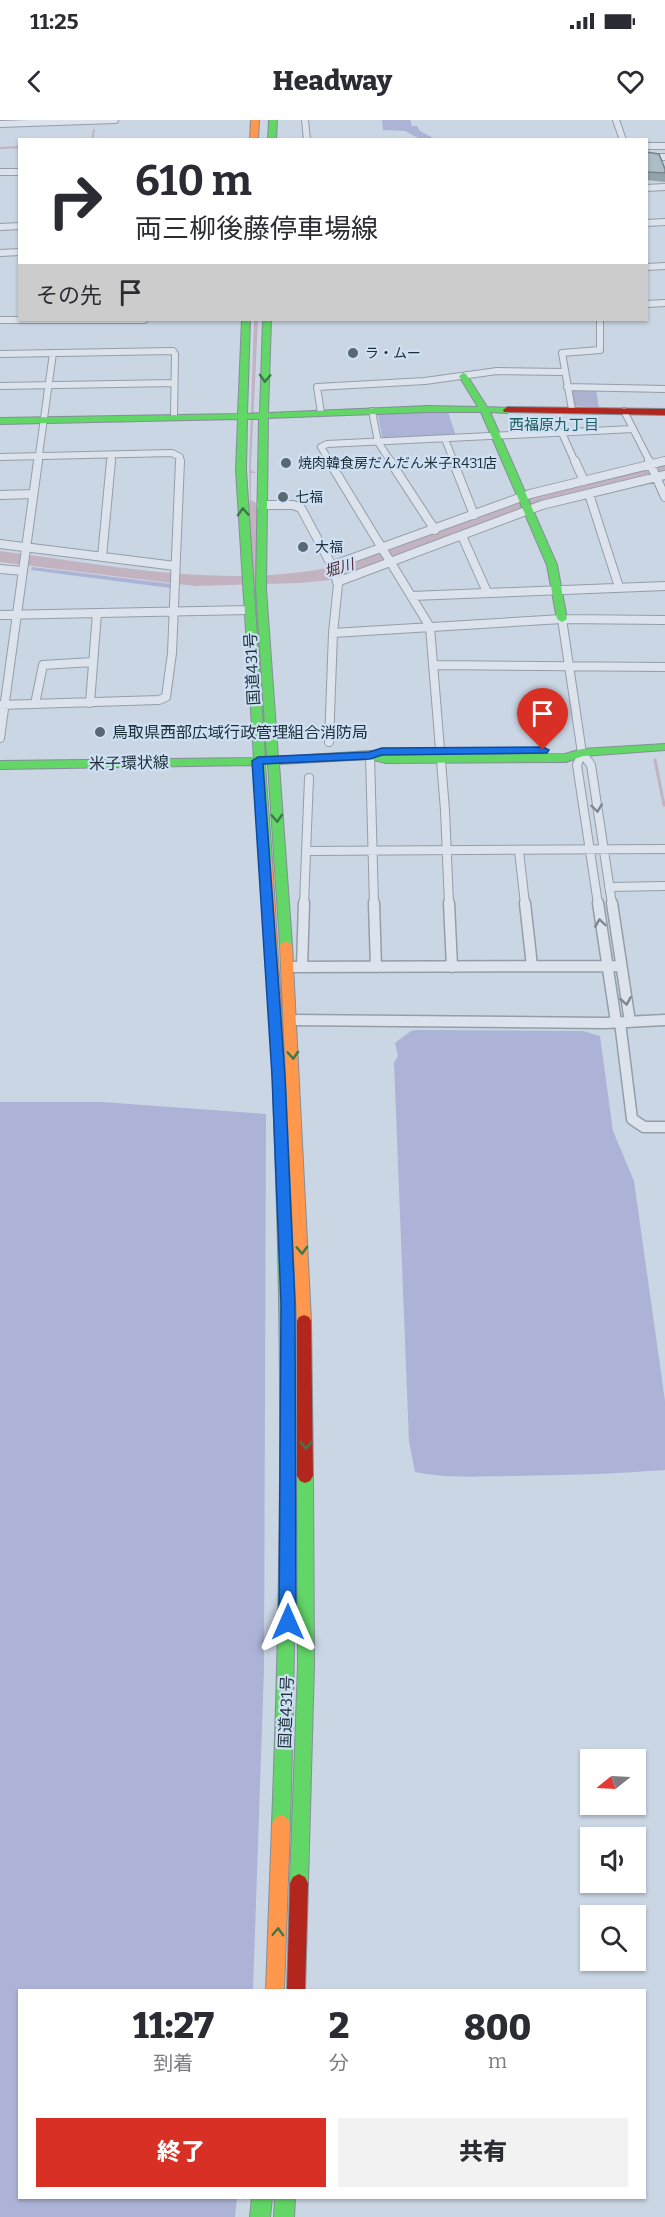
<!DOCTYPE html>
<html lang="ja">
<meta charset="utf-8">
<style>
:root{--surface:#fff;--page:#f2f2f3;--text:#2b2b33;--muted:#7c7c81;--accent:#d93025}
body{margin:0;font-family:Bitter,"Noto Sans JP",serif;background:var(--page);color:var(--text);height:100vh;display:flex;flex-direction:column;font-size:22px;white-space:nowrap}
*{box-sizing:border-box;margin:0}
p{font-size:20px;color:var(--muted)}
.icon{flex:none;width:33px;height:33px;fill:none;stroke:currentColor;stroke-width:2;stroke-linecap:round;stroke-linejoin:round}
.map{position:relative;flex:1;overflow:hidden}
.sheet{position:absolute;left:18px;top:1869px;width:628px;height:210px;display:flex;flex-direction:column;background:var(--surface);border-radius:0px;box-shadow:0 2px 4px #0004}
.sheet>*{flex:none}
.hud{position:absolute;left:18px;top:18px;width:630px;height:183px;border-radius:0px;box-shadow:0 2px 4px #0004;background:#fff;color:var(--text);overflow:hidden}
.needle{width:39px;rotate:252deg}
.tools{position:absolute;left:580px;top:1629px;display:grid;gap:12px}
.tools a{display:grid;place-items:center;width:66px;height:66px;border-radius:0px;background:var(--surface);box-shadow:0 2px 4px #0004;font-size:30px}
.pin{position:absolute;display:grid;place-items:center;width:51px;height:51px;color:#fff;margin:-62px -26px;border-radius:50% 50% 50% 0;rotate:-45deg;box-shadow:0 0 6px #0007}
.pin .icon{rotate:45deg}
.me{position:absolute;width:66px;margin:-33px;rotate:0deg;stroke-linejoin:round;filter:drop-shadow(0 0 4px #0008)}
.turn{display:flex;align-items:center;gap:21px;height:126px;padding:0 18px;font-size:27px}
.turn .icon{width:78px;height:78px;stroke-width:2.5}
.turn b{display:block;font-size:42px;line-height:51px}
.then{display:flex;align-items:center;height:57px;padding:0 18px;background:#0003;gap:12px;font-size:22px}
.eta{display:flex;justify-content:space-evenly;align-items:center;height:102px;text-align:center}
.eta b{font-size:36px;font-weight:800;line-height:42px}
.cta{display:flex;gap:12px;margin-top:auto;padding:12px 18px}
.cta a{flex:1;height:69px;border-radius:0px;background:var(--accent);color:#fff;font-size:24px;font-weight:800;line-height:69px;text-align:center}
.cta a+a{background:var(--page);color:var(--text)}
.status{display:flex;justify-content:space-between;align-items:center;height:42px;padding:0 30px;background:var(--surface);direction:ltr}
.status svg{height:16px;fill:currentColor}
header{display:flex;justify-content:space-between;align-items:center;height:78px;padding:0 18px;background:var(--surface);font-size:27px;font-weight:800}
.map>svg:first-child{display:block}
.green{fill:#acb3d7}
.cemetery{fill:#acb2d0}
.water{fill:#c3b2c0}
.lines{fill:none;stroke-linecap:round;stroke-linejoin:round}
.stream-far1{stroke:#c3b2c0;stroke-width:2}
.stream{stroke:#c3b2c0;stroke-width:3}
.river{fill:#c3b2c0;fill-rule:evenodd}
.street-far2-casing{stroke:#949ea9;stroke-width:8}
.street-far1-casing{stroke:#949ea9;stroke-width:10}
.street-casing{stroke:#949ea9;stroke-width:13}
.fast-casing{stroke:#848e98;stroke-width:2}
.slow-casing{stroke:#848e98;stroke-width:2}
.jam-casing{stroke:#848e98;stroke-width:2}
.street-far2{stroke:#dce3ec;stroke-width:6}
.street-far1{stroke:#dce3ec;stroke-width:8}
.street{stroke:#dce3ec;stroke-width:10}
.fast{fill:#63d668;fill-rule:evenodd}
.slow{fill:#ff974d;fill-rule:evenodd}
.jam{fill:#b3261e;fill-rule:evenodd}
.wall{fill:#93a3ab}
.building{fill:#abbdc7;stroke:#78848b;stroke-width:1.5}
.oneway{stroke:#3c7a4c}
.oneway2{stroke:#7c8891}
.route{fill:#1a73e8;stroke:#114b97;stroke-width:1.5}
.poi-dot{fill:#596973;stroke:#cfe0f5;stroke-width:2}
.labels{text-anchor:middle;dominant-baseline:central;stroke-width:4.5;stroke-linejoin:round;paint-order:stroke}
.far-poi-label{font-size:14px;fill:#1c2e36;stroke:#cfe0f5;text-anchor:start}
.far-neighbourhood-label{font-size:15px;fill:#1c5f63;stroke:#cfe0f5}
.far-water-label{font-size:15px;font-style:italic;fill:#562c35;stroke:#cfe0f5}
.street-label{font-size:16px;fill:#1c2e36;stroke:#cfe0f5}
.poi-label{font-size:16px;fill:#1c2e36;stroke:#cfe0f5;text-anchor:start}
</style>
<div class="status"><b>11:25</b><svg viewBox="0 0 49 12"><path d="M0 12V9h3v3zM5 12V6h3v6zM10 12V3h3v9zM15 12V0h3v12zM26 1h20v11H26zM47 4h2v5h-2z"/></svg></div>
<header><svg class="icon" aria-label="back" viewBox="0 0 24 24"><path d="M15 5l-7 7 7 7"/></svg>Headway<svg class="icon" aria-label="heart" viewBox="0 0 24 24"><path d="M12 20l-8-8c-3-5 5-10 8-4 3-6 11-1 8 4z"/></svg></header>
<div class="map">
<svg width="665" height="2097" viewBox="0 0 665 2097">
<rect width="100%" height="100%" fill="#cad6e4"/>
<!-- green -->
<path class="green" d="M382,0h28l2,6h5l3,5 15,8h-15l-15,-8 -22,-1z
M448,292l8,24 -70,3 -4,-2 -4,-22 2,-2z
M32,447l139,17 -1,4 -139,-18z
M416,910l167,1 17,5 13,95 21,50 31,220v69c-51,4 -100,5 -151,6 -34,0 -65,3 -99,-4l-6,-30 -15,-379 4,-7 -3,-13 16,-12z
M0,982h102l164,12 -2,555 -11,321h-233v208h217l-2,19h-235z"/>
<!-- cemetery -->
<path class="cemetery" d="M574,269l22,1 3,18 -24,-2 -5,-15z"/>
<!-- water -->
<path class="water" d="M254,200h4l-7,146v4l5,3h-5v63l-2,-70z
M665,343v9l-129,32 -196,75 -40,4 -105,3 -195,-24v-11c111,14 226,39 337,15l176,-64z"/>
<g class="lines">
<!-- stream-far1 -->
<path class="stream-far1" d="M92,20l2,-10
M0,28l20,-1"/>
<!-- stream -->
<path class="stream" d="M655,640l9,45"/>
<!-- river -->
<path class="river" d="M251,380l8,5 3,75 -8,5 -8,-5 -3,-75z"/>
<!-- street-far2 casing -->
<g class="street-far2-casing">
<path id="street-far2" d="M305,0l2,20
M616,0l7,20
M0,4l115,-4
M646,26h19
M646,37h19
M0,52h20
M646,68l19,-1
M646,103l19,-1
M0,107l20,-1
M0,133l20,-1
M646,147l19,-1
M646,184l19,-1
M0,200h144
M0,234l173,-3 2,3 -1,63
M0,266l174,-3
M567,267l98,2
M572,290l-10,-57 38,-3v-30
M372,291l6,31 13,20
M624,291l26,51
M321,293l-4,-26 108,-6 72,-10 68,1
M562,313l13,29
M445,319l9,23
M0,337l172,-4 8,4v5
M38,342l15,-109
M111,342l1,-7
M330,342l-9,-15 6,-3 306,-15
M660,342l5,-1"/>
</g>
<!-- street-far1 casing -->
<g class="street-far1-casing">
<path id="street-far1" d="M329,341l101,166 15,183 4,94
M390,341l45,69
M453,341l21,54
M575,341l9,20
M649,341l16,36
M589,374l30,93
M0,375l33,-1
M261,385h32l8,3 31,58 6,18 -5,49 229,-14 103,1
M462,416l25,56
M0,424l175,22
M102,437l9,-96
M331,446l199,-72 135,-33
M0,449l23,2
M337,462l205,-77 123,-30
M412,476l253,-10
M0,495l249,-5
M562,499l20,134 9,12 21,139
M435,545l230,2
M90,583l7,-90
M35,584l8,-39 50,-3
M0,585l159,-5 7,-3 6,-44 8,-192
M0,618l38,-277
M329,622l4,-109
M582,633l-5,12 21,139
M370,635l4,149
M306,731l359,-2
M519,731l6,53
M609,767l56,-1
M304,784l5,-126"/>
</g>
<!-- street casing -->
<g class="street-casing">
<path id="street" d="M374,783l2,64
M449,783l3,64
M525,783l7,63
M598,783l18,119
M612,783l18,119
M287,847l333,-1
M302,847l2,-64
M291,900l314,3 60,-3
M620,902l12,97 12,8h21"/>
</g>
<!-- fast casing -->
<g class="fast-casing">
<path id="fast" d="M269,0h8l-1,20h-8z
M242,200h8l-3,94 13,-1 3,-93h8l-3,93 160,-7 50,1 -19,-31 4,-3 3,1 21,33 23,1 1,2 -4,3 -17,-1 67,153 10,54 -5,3 -5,-3 -10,-54 -66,-153h-53l-160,6 -2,171 12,168 92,-6 16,4 179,-1 17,-5 83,-5v6l-82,6 -17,6 -180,1 -16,-4 -91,5 13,181 -6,4 -6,-4 -12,-181h-3l7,96 -6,4 -6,-4 -6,-95 -254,4v-8l254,-3 -18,-288 2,-51 -238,5v-6l238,-4zM247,299h12l-3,170 11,168h-2l-19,-287z
M284,1083l5,2 2,4c7,205 5,410 -1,615l-3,6 -6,3 -6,-3 -3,-6c8,-205 11,-410 5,-615l2,-4z
M305,1349l5,2 3,5 1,189 -6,218 -3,6 -6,3 -6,-3 -3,-6 8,-218 -1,-189 3,-5z
M252,2078h20l-2,19h-20z
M275,2078h20l-1,19h-20z"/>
</g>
<!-- slow casing -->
<g class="slow-casing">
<path id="slow" d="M251,0h8l-1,20h-8z
M266,736l6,4 12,196 7,153 -2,4h-10l-2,-4 -5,-153 -12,-196z
M286,821l6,4 19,376 -2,4 -5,2 -5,-2 -2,-4 -17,-376z
M281,1695l6,3 3,6 -6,166h-18l6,-166 3,-6z"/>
</g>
<!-- jam casing -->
<g class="jam-casing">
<path id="jam" d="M507,287l158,2v6l-161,-3 -1,-2z
M304,1195l5,2 2,4 2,155 -3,5 -5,2 -5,-2 -3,-5v-155l2,-4z
M299,1754l6,3 3,6 -3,107h-18l3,-107 3,-6z"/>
</g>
<!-- street-far2 -->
<use href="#street-far2" class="street-far2"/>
<!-- street-far1 -->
<use href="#street-far1" class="street-far1"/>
<!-- street -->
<use href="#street" class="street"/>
<!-- fast -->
<use href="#fast" class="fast"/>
<!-- slow -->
<use href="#slow" class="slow"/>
<!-- jam -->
<use href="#jam" class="jam"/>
</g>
<!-- wall -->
<path class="wall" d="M646,32l19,17v13l-19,-2z"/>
<!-- building -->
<path class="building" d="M646,32l13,2 6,15v4l-18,-1z"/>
<!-- one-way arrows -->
<defs><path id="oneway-chevron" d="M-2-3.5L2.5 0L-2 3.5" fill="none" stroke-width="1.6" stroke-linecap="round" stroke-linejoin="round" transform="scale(1.5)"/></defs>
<g class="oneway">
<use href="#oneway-chevron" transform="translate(265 258) rotate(92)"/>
<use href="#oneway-chevron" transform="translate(243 392) rotate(-93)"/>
<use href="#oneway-chevron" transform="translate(277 698) rotate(87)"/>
<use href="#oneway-chevron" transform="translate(293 935) rotate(87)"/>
<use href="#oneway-chevron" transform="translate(302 1130) rotate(88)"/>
<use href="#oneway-chevron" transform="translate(306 1325) rotate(89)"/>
<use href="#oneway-chevron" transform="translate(278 1812) rotate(-88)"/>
</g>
<g class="oneway2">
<use href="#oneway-chevron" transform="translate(597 688) rotate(82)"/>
<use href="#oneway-chevron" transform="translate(600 803) rotate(-98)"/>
<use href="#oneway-chevron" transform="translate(626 881) rotate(80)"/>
</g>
<!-- route -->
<path class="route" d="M543,627l6,3 -2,3 -165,2 -12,4 -107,5 22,312 10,228 1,318 -3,6 -5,2 -6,-2 -3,-6 2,-318 -9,-228 -20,-315 6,-4 111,-5 13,-4z"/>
<!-- markers -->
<g class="poi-dot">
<circle cx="353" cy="233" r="6"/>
<circle cx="286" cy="343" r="6"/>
<circle cx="283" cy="377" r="6"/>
<circle cx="303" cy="427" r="6"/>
<circle cx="100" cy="612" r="6"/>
</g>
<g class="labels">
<!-- far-poi labels -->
<g class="far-poi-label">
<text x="365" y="233">ラ・ムー</text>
<text x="298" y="343">焼肉韓食房だんだん米子R431店</text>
<text x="295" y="377">七福</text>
<text x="315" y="427">大福</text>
</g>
<!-- far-neighbourhood labels -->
<g class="far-neighbourhood-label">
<text x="554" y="305">西福原九丁目</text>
</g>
<!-- far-water labels -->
<g class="far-water-label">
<text transform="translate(339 448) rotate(-16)">堀川</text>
</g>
<!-- street labels -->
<g class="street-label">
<text transform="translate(252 549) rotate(-93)">国道431号</text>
<text transform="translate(129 643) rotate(-1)">米子環状線</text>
<text transform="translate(286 1592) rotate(-88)">国道431号</text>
</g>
<!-- poi labels -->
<g class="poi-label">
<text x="112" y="612">鳥取県西部広域行政管理組合消防局</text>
</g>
</g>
</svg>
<div class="tools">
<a><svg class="needle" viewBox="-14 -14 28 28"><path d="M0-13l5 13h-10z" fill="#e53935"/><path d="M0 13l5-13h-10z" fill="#7c7c81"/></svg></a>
<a><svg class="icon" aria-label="sound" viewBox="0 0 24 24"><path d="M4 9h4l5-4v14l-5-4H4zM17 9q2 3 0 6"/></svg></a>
<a><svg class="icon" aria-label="search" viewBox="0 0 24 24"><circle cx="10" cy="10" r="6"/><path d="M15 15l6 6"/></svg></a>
</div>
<div class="pin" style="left:543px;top:630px;background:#d93025"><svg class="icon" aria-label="arrive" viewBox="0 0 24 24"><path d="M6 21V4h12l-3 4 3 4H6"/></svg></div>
<svg class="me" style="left:288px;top:1502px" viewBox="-20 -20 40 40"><path d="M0-17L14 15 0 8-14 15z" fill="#1a73e8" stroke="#fff" stroke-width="4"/></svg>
<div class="hud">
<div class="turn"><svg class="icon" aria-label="right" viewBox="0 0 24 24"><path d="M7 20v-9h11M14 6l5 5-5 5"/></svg><div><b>610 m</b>両三柳後藤停車場線</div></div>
<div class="then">その先<svg class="icon" aria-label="arrive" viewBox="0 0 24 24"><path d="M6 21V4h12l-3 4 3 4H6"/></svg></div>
</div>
<section class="sheet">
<div class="eta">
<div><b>11:27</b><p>到着</p></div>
<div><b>2</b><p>分</p></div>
<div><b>800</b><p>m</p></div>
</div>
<div class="cta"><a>終了</a><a>共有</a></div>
</section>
</div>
